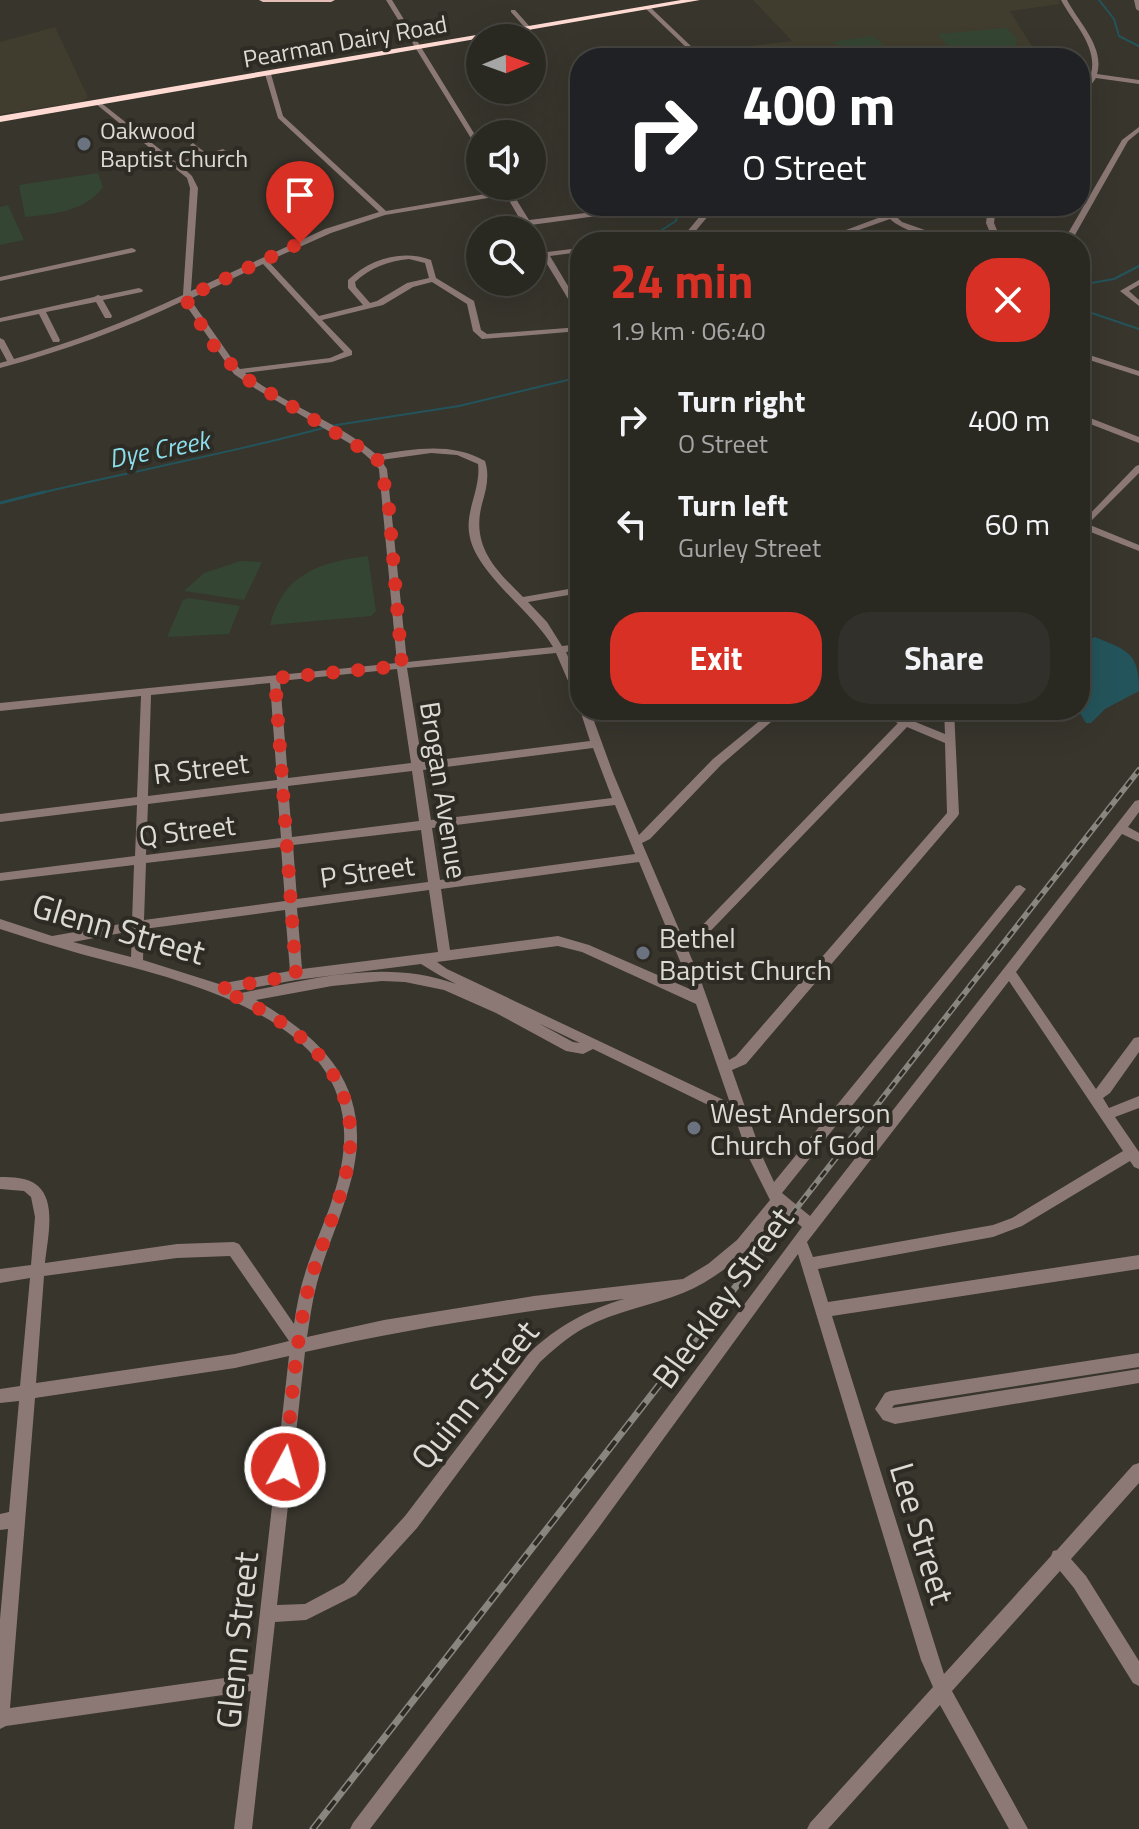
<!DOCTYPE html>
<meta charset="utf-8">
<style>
:root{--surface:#292821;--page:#31302a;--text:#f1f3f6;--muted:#a5a6a5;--line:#45443f;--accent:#d93025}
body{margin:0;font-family:"Titillium Web",sans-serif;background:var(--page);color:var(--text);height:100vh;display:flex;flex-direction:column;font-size:30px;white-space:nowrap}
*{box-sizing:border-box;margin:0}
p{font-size:26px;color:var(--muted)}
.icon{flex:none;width:44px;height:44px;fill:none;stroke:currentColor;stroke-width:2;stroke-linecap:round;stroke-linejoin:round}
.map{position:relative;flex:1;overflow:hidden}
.drawer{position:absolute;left:570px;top:232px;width:520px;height:488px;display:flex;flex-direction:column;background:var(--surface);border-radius:32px;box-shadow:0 8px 32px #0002,0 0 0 2px var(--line)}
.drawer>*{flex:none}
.guide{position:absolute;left:570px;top:48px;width:520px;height:168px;border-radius:32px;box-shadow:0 8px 32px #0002,0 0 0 2px var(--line);background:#202124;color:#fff;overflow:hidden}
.needle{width:52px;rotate:89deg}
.fabs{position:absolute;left:466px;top:24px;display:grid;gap:16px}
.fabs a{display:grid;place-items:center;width:80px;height:80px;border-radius:50%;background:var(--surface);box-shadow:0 8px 32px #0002,0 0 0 2px var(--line);font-size:40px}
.pin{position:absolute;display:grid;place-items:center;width:68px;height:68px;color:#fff;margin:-82px -34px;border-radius:50% 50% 50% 0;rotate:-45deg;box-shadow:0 0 8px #0007}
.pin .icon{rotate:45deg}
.me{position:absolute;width:88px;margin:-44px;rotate:6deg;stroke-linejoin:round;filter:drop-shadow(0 0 6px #0008)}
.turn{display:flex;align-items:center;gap:28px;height:168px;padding:0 40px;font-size:36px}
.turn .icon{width:104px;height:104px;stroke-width:2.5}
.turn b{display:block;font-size:56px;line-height:68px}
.round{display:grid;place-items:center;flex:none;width:84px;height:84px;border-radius:32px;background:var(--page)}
.summary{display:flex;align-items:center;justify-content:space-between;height:136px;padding:0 40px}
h1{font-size:48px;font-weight:700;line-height:60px;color:var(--accent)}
.action{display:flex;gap:16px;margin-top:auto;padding:16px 40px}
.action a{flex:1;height:92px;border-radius:32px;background:var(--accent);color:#fff;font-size:32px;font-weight:700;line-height:92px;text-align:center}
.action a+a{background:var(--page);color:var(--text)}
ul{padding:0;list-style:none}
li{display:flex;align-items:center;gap:24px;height:104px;padding:0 40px}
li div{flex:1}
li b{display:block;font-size:30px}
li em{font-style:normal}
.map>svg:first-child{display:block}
.built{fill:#413d2e}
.green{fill:#354533}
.water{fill:#24545b}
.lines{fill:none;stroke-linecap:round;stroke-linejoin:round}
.stream-far1{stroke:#24545b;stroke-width:2}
.stream{stroke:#24545b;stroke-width:3}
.minor{fill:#8c7976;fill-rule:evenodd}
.major{fill:#e3bdb6;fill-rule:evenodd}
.highway{fill:#ffdad3;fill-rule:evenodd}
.rail-far1-casing{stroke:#88867f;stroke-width:6}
.rail-casing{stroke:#88867f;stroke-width:7}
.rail-far1{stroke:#2d2b23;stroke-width:3;stroke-dasharray:8;stroke-linecap:butt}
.rail{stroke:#2d2b23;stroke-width:4;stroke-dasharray:12;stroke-linecap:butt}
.route{stroke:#d93025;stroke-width:14;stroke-dasharray:0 25.2}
.worship-dot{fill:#6b7280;stroke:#2d2b23;stroke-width:3}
.labels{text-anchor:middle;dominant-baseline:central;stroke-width:8;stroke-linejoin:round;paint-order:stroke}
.far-street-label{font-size:24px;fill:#dcdad5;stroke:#2d2b23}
.far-poi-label{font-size:24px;fill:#dcdad5;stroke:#2d2b23;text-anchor:start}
.far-water-label{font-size:26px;font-style:italic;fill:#8bdeeb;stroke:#2d2b23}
.street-label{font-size:28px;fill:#dcdad5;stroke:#2d2b23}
.poi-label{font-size:28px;fill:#dcdad5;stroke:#2d2b23;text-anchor:start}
.near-street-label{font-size:34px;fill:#dcdad5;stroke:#2d2b23}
</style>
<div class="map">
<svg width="1139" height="1829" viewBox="0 0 1139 1829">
<rect width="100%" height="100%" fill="#37352c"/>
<!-- built -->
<path class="built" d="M753,0h306l1,4 -50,7 28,45 -7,2h-315l-3,-7 79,-10z
M55,27l33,70 -6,5 -82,12v-72z"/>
<!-- green -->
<path class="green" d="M1007,28l10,12 -2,9 -29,9h-29l-19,-24z
M873,36l20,17 -39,-1 -23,-10z
M98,173l5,14c-18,25 -50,27 -78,30l-6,-32z
M8,205l16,35 -24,5v-38z
M368,556l8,55 -5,5 -101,9c13,-51 49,-63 98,-69z
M240,561l22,1 -18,38 -60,-9 20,-18z
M189,598l51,8 -11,28 -62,3 16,-37z"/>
<!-- water -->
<path class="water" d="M1095,637c33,14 44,15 44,54l-34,18 -14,14h-5l-8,-13 2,-67z"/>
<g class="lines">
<!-- stream-far1 -->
<path class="stream-far1" d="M1099,0l15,19 5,17 20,10
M649,238l27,-17 2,-15
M1080,285l34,-6 25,-13
M1080,309l59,20
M330,426l129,-20 121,-29
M36,494c96,-23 192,-40 287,-66"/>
<!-- stream -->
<path class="stream" d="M0,503l44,-11"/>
<!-- minor -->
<path class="minor" d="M386,0h6l88,143v7l-3,-2z
M1061,0h6c12,23 38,47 30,74l42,6v4l-43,-6 -16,22v-6l10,-17 -10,-1v-4l11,2c7,-28 -18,-51 -30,-74z
M1134,0h5v11l-3,-2z
M646,7h4l44,42v2h-4l-44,-42z
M511,10h4l16,18v2h-4l-16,-18z
M268,72l3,2 12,42 103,95 117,-20 -3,-5h8l21,34 97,-12 4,2 -4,2 -95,13 2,2 -4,2 -7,-6 -16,-28 -121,20 -54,18 -63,28 51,55 44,-11 -15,-17v-8c22,-21 54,-31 83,-20l5,18 38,23 7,29 6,4 93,-7v4l-98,8 -9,-8 -6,-27 -35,-22 -19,5 -30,18 -61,15 30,31v4l-20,7 -87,11c41,33 92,48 132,82 37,-6 74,-13 108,6 5,15 1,29 -3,43 -11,42 13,65 41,93l57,-10v6l-52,9 19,20 15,24 18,-2v6l-14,2 14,32v17l-5,-4 -19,-44 -149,15 15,94 168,-21 -10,-31h10l23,63 26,62 74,-76 60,-49h12l-64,55 -71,74 -8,4 42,98 6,-3 208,-215 -26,-10 -1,-3h15l18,7 7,-7h11l-9,11 32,13 -1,-24h10l5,104 -2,3 -211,247 -14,6 31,88 11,24 242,-296 4,-1 6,4 -244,304 28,23 325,-415 4,-1v12l-11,15 11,6v9l-17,-8 -106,138 80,117 38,-51 5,-1v15l-29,41 -7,5 6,10 30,-12v12l-24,9 24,35v17l-5,-2 -4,-6 -108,65 -29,11 -175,32 10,33 311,-47v14l-307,47 112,358 107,-118 2,-5 4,-1 76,-85 6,-2v20l-68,76 15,17 53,85v25l-6,-3 -59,-95 -14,-17 -108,120 76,138h-19l-69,-124 -112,124h-21l3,-6 123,-136 -12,-27 -123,-406 -201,276 -227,299h-20l3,-6 232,-305 217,-291 -22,-18c-24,36 -56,67 -97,84 -32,13 -68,18 -99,35 -16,9 -30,21 -44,34l-123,166 -61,67 -50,25 -31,2 -23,207h-18l17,-138 -245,35 -6,3v-110l8,-90 -8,1v-16l9,-2 10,-111 -19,2v-14l20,-3 10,-108 -30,5v-14l31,-4 4,-48 -4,-20 -7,-6 -24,-2v-12c12,0 28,0 38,9 19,17 9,55 7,77l132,-19 57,-2 5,2 55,80c3,-21 7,-40 14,-60 14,-39 34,-79 36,-121 7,-129 -169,-164 -263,-189 -27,-8 -54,-16 -81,-25v-10l52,17 80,-14 2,-57 -134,16v-8l135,-17 2,-51 -137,17v-8l137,-17 4,-101 -141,15v-8l397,-40 -18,-194 -9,-10 -14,-12 -100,-58 -22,-15 -51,-73c-59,28 -120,50 -183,67v-5l7,-2 -7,-13v-10l4,2 10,19c59,-17 114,-38 169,-64l7,-107 -3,-10 -91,-74v-2h4l76,60 25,-7 -11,-10 3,-2 14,11 16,-5 3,2 -15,6 11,9v2h-4l-13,-10 -25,7 12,11 6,12 -7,103 134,-62 54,-17 -101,-94 -13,-44zM409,259l16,4 4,15 -22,5 -30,18 -7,2 -14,-16 -1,-5c15,-14 33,-21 54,-23zM263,264l81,88 -14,6 -90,11 -3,-3 -47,-67zM431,453l26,2 21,9c3,24 -12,45 -9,68 4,40 63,78 84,115l-146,15 -20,-193 -6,-9zM397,669l14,94 -123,15 -8,-97zM270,683l7,97 -129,16 3,-101zM907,727l38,16 2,70 -211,243 -7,4 -28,-79 -13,-31 10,-6zM593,748l19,50 -181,22 -8,-50zM412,771l7,50 -127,16 -4,-51zM277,788l4,50 -135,17 2,-51zM615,805l20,49 -195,26 -8,-52zM421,830l7,52 -131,17 -4,-54zM281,847l4,54 -141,19 2,-57zM639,862l53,128 -103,-45 -31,-9 -108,14 -9,-61zM429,890l9,62 -136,17 -5,-61zM285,910l5,61 -71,13 -76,-24 1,-31zM132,931l-1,26 -58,-15zM558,946l24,6 114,52 34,99 -283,-134 -10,-7zM421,964l18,11 17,9c-70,-26 -145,-5 -215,9l-6,-2 61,-11zM382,981l23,1 39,8 52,23 70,38 17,3 10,-5 142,69 14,40 21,42 -33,40 -29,24 -25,15 -149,17 -150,24 -77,17c3,-18 5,-36 10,-54 9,-34 24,-65 33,-99 25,-90 -19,-141 -94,-184l76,-14zM1009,981l114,170 -111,67 -19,7 -180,32 -6,-15zM538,1023l42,20 -7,-1zM230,1256l59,85 -54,13 -199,29 8,-107 133,-18zM624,1299c-37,11 -66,27 -94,53l-125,164 -61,67 -39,21 -28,1 28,-253c105,-24 212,-40 319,-53zM289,1356l-36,318 -243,34 25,-310 200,-30z
M1139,127v5l-11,9 -57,101h-8l59,-102z
M697,206h8l4,9 -21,25h49l4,2h-104l4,-2h39l21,-25z
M877,206h8l17,16 57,20c-18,0 -57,-11 -69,-23l-65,23h-11l72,-27z
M988,206h8l-2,17 8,19h-8l-8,-19z
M532,231h3l12,21 33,-4v4l-30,4 30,50v8l-4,-2 -44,-73z
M132,248l4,2 -1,2 -135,29v-4z
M1139,280v5l-10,6 10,9v6l-19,-15z
M139,288l4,2 -1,2 -39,8 9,16 -1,2h-6l-9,-16 -50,10 14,28 -1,2h-6l-14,-28 -39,8v-4l94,-21 4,-2 3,1z
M1080,352l59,19v5l-59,-19z
M1080,414l59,23v6l-59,-23z
M1139,465v8l-48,48 -1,4 49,20v6l-51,-20 -3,10 -5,3v-23l2,1 54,-56z
M1139,1353v14l-245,38 -2,3 247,-39v14l-244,41 -12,-4 -8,-11 10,-16 5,-2z"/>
<!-- major -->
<path class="major" d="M259,0h76l-4,2h-68z"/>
<!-- highway -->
<path class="highway" d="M681,0h19l-700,122v-6z"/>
<!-- rail-far1 casing -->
<g class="rail-far1-casing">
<path id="rail-far1" d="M742,1278l397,-508"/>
</g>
<!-- rail casing -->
<g class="rail-casing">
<path id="rail" d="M313,1829l431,-553"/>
</g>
<!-- rail-far1 -->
<use href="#rail-far1" class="rail-far1"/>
<!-- rail -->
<use href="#rail" class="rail"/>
</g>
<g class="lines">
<!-- route -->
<path class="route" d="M285,1467c6,-54 9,-110 20,-164 9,-45 32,-88 42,-134 20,-95 -50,-146 -128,-180l77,-14 -21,-297 127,-12 -14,-169 -11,-39 -132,-80 -29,-29 -31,-51 115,-55"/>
</g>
<!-- markers -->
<g class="worship-dot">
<circle cx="84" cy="144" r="8"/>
<circle cx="643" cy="953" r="8"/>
<circle cx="694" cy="1128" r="8"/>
</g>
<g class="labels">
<!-- far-street labels -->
<g class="far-street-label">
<text transform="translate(345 41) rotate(-10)">Pearman Dairy Road</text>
</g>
<!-- far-poi labels -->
<g class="far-poi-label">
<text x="100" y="130">Oakwood<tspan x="100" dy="28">Baptist Church</tspan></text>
</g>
<!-- far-water labels -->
<g class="far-water-label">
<text transform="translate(159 449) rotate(-11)">Dye Creek</text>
</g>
<!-- street labels -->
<g class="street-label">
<text transform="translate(201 768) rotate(-7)">R Street</text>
<text transform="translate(444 790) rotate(81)">Brogan Avenue</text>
<text transform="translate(187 830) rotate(-7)">Q Street</text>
<text transform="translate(367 871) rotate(-8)">P Street</text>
</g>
<!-- poi labels -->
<g class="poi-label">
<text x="659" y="937">Bethel<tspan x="659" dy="32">Baptist Church</tspan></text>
<text x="710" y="1112">West Anderson<tspan x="710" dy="32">Church of God</tspan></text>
</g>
<!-- near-street labels -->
<g class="near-street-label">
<text transform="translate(119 928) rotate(16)">Glenn Street</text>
<text transform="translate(722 1297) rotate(-54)">Bleckley Street</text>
<text transform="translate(474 1394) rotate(-51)">Quinn Street</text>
<text transform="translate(923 1533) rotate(73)">Lee Street</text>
<text transform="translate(236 1640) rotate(-84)">Glenn Street</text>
</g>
</g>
</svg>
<div class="fabs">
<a><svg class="needle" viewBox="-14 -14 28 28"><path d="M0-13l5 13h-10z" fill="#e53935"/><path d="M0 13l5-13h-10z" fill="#a5a6a5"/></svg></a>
<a><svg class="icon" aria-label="sound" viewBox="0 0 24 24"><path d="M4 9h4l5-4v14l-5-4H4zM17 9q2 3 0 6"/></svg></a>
<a><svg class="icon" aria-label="search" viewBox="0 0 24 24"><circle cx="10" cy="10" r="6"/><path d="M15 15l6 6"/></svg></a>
</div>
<div class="pin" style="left:300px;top:243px;background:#d93025"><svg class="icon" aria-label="arrive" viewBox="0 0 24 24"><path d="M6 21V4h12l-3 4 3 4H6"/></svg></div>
<svg class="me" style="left:285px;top:1467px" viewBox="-20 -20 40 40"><circle r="17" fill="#d93025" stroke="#fff" stroke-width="3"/><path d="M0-11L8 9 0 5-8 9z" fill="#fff"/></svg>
<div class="guide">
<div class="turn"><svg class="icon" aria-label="right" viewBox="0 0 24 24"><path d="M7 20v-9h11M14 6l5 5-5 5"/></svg><div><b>400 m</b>O Street</div></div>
</div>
<section class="drawer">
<div class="summary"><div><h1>24 min</h1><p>1.9 km · 06:40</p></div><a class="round" style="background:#d93025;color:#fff"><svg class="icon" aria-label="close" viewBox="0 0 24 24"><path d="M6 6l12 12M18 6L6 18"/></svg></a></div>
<ul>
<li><svg class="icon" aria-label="right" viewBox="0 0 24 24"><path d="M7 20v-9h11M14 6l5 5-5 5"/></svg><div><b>Turn right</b><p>O Street</p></div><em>400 m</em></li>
<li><svg class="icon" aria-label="left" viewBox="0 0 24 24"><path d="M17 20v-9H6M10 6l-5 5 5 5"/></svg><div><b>Turn left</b><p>Gurley Street</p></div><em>60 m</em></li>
</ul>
<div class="action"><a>Exit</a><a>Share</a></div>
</section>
</div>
